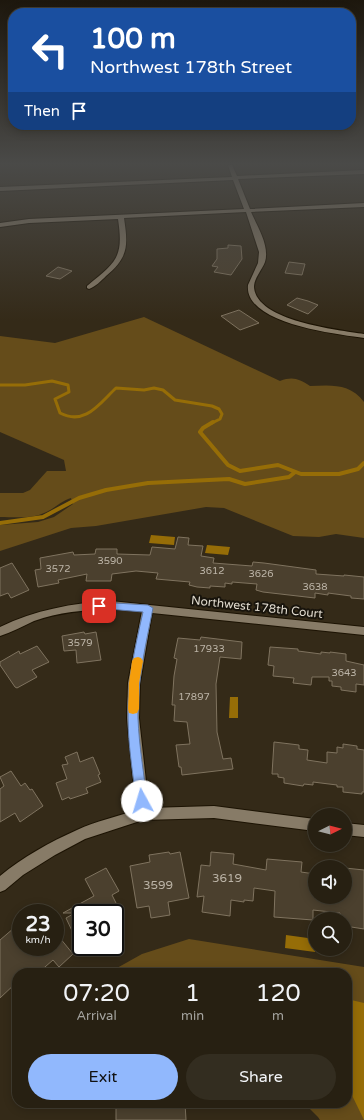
<!DOCTYPE html>
<style>
:root{--surface:#272012;--page:#332d20;--text:#f1f3f6;--muted:#a4a39f;--line:#433e32;--accent:#91b8fd}
body{margin:0;font-family:"Varela Round",sans-serif;background:var(--page);color:var(--text);height:100vh;display:flex;flex-direction:column;font-size:15px;white-space:nowrap}
*{box-sizing:border-box;margin:0}
p{font-size:13px;color:var(--muted)}
.icon{flex:none;width:22px;height:22px;fill:none;stroke:currentColor;stroke-width:2;stroke-linecap:round;stroke-linejoin:round}
.map{position:relative;flex:1;overflow:hidden}
.side{position:absolute;left:12px;top:968px;width:340px;height:140px;display:flex;flex-direction:column;background:var(--surface);border-radius:16px;box-shadow:0 2px 10px #0003,0 0 0 1px var(--line)}
.side>*{flex:none}
.guide{position:absolute;left:8px;top:8px;width:348px;height:122px;border-radius:16px;box-shadow:0 2px 10px #0003,0 0 0 1px var(--line);background:#1a4fa0;color:#fff;overflow:hidden}
.needle{width:26px;rotate:84deg}
.fabs{position:absolute;left:308px;top:808px;display:grid;gap:8px}
.fabs a{display:grid;place-items:center;width:44px;height:44px;border-radius:50%;background:var(--surface);box-shadow:0 2px 10px #0003,0 0 0 1px var(--line);font-size:20px}
.speed{position:absolute;left:12px;top:904px;display:flex;gap:8px;font-size:20px;font-weight:700;text-align:center}
.speed>*{display:grid;place-content:center;width:52px;height:52px;border-radius:50%;background:var(--surface);box-shadow:0 2px 10px #0003,0 0 0 1px var(--line);line-height:1}
.speed small{font-size:10px;font-weight:400}
.speed .limit{border:2px solid #111;border-radius:6px;background:#fff;color:#111}
.pin{position:absolute;display:grid;place-items:center;width:34px;height:34px;color:#fff;margin:-17px;border-radius:8px;box-shadow:0 2px 6px #0006}
.me{position:absolute;width:44px;margin:-22px;rotate:354deg;stroke-linejoin:round;filter:drop-shadow(0 0 3px #0008)}
.turn{display:flex;align-items:center;gap:14px;height:84px;padding:0 16px;font-size:18px}
.turn .icon{width:52px;height:52px;stroke-width:2.5}
.turn b{display:block;font-size:28px;line-height:34px}
.then{display:flex;align-items:center;height:38px;padding:0 16px;background:#0003;gap:8px;font-size:15px}
.eta{display:flex;justify-content:space-evenly;align-items:center;height:68px;text-align:center}
.eta b{font-size:24px;font-weight:600;line-height:28px}
.button{display:flex;gap:8px;margin-top:auto;padding:8px 16px}
.button a{flex:1;height:46px;border-radius:24px;background:var(--accent);color:#111;font-size:16px;font-weight:600;line-height:46px;text-align:center}
.button a+a{background:var(--page);color:var(--text)}
.map>svg:first-child{display:block}
.green{fill:#654c1a}
.water{fill:#966d07}
.lines{fill:none;stroke-linecap:round;stroke-linejoin:round}
.stream-far1{stroke:#966d07;stroke-width:3}
.stream{stroke:#966d07;stroke-width:4}
.building{fill:#4b402e;stroke:#7f735f}
.minor-casing{stroke:#1c1303;stroke-width:2}
.minor{fill:#877b67;fill-rule:evenodd}
.route{fill:#91b8fd;stroke:#5e78a4}
.slow{fill:#f59e0b}
.labels{text-anchor:middle;dominant-baseline:central;stroke-width:4;stroke-linejoin:round;paint-order:stroke}
.number-label{font-size:10px;fill:#bcb4a7}
.street-label{font-size:12px;fill:#e1dbcf;stroke:#18140c}
.near-number-label{font-size:12px;fill:#bcb4a7}
</style>
<div class="map">
<svg width="364" height="1120" viewBox="0 0 364 1120">
<rect width="100%" height="100%" fill="#342a18"/>
<!-- green -->
<path class="green" d="M144,317l136,64c13,-5 19,-2 30,5 21,-1 40,-3 54,16v136l-28,-4 -17,3 -26,-1 -69,-28 -18,-1 -110,19 -25,2 -71,23v-26l38,-3 16,-5 19,-13 -2,-6c-10,3 -17,11 -27,15 -13,6 -30,4 -44,4v-24h23l7,-3 17,-19h19l-2,-11 -64,-28v-96l55,7z
M189,939l175,28v153h-44l-2,-3 -14,-14h43v-130h-239l34,-19z"/>
<!-- water -->
<path class="water" d="M151,535l24,2 -1,8 -25,-2z
M207,545l23,2 -2,8 -23,-2z
M230,697h8v21h-9z
M286,935l29,4v13l-30,-4z
M347,999l17,4v117l-17,-35z"/>
<g class="lines">
<!-- stream-far1 -->
<path class="stream-far1" d="M0,385h25l27,-4 16,4 1,7 -14,7 5,14c25,13 39,-9 56,-25l28,2 10,-2 9,2 12,10 37,6 7,3 3,5 -2,5 -8,4"/>
<!-- stream -->
<path class="stream" d="M213,422l-10,6 -3,4 28,33 12,6 38,-6 23,9h38l19,-5 6,-6
M0,523l43,-6 36,-19 27,-8 42,-7 81,-4 16,5 44,-7 5,-4"/>
</g>
<!-- building -->
<path class="building" d="M228,245l13,1 1,13 -11,16 -17,-3 4,-5 -6,-1 5,-7v-10l11,-1z
M289,262l16,2 -3,11 -17,-2z
M58,267l14,4 -12,8 -14,-3z
M297,298l11,3 10,4 -10,9 -21,-9z
M239,310l20,13 -19,7 -19,-14z
M178,537l11,1 -1,7 15,1 -2,10 13,2 -1,5 39,3 1,-4 11,1 52,7v4l28,2v-1l20,2v22l-13,-1v-2l-23,-3v2l-13,-2v5l-52,-6 -7,-2 1,-6 -25,-2v2l-7,-1v4l-15,-1v2l-13,-1 -8,-2 1,-3 -34,-3 2,-6 -22,-2 -24,3 -1,7h-25l1,-7 -29,6 1,3 -21,4 -3,-17 6,-1 -1,-11 33,-6 1,3 21,-1 1,-5h21v5l33,1 2,-8 23,2z
M12,563l17,27 -18,8 -3,-5 -8,3v-28z
M84,632l1,2 11,-2 5,28 -24,3 -1,-13 -12,1 -2,-15z
M201,637l41,5 -1,17 -21,-2 -4,27 1,48 6,27 8,-1 2,11 -51,6 -1,-8h-2l-3,-22 14,-1 -3,-22 -13,-1 1,-16h-3l2,-29 3,-17 -3,-1 4,-20 22,2z
M37,646l12,16 -17,8 5,7 -20,11 -2,-1 -15,-22v-3l19,-11 1,3z
M270,647l28,2v2l23,3v-2l9,1v-1l16,2v7l18,4v20l-8,-1v8l-15,-2v-3l-9,-1v-5h-3v-4h-17l-1,8 -18,-2 1,-5 -21,-2 1,-10 -6,-1z
M274,742l25,3v4l9,1 -1,10 20,3v-11l10,1v-6l6,1v-4l14,2v3l7,1v42h-2v2l-19,-2v-5h-6v-2l-24,-3v3l-9,-1 -1,2 -19,-3v-5l-6,-1v-3h-6z
M77,752l3,10 13,-5 7,17 -2,1 3,7 -15,6 2,5 -18,6 -1,-2 -7,3 -6,-17 11,-4 -5,-14 6,-1 -3,-7z
M11,771l10,15 4,-3 5,7 2,-1 11,17 -23,16 -5,-9 -15,9v-33l4,-3 -4,-9z
M169,852l1,2 10,-2 9,46 -21,4 2,13 -19,3 -2,-12 -12,2 -7,-42 20,-4 -1,-7z
M211,852l23,2 -1,10 33,6 1,-11 35,3 -1,10 14,2v23h30v-29l19,2v59l-19,-3v-7h-5v-6l-27,-3v10l-39,-3 1,-26 -21,-3 -1,13 -9,-1v2l-13,-2 -1,16 -28,-4 2,-16 -7,1 4,-32 9,1z
M106,868l13,23 -7,4 9,18h-40v37l-15,-32 9,-5h-12l31,-17 -9,-17z
M21,922v25h34v-15l18,22 -14,13 -6,-7 -15,13h-21v9l-17,16v-58z
M116,1103h69l1,17h-70z"/>
<g class="lines">
<!-- minor casing -->
<g class="minor-casing">
<path id="minor" d="M228,165h4l5,11 127,-6v4l-126,5 12,30 114,-6v4l-113,5c6,14 19,34 14,50 -3,8 -11,16 -11,25 2,34 84,43 110,47v4c-27,-4 -120,-14 -116,-53l10,-22 1,-11 -13,-40 -122,6c4,27 5,39 -18,58 -5,5 -11,11 -17,13l-2,-1v-2c29,-24 37,-28 31,-67l-89,4 -29,4v-4l29,-4 215,-10 -11,-29 -233,11v-4l232,-10z
M111,601l253,26v8l-212,-22 -12,70 -1,35 10,90 65,-2 101,13v12l-101,-13 -71,2 -58,19 -30,16 -32,20 -18,15 -5,2v-16c23,-19 50,-34 77,-46 19,-9 40,-13 59,-20l-9,-92 1,-35 14,-72c-36,-3 -73,-2 -108,10 -11,5 -22,11 -34,15v-9c35,-17 72,-24 111,-26z
M345,823l19,2v12l-19,-2z"/>
</g>
<!-- minor -->
<use href="#minor" class="minor"/>
</g>
<!-- sky -->
<linearGradient id="sky" x2="0" y2="1"><stop stop-color="#1d170d"/><stop offset="0.51" stop-color="#4a4a48"/><stop offset="1" stop-color="#4a4a48" stop-opacity="0"/></linearGradient>
<rect width="364" height="321" fill="url(#sky)"/>
<!-- route -->
<path class="route" d="M99,602l49,3 5,3c-7,36 -16,73 -15,110 1,28 6,55 9,83l-1,3 -4,2 -5,-2 -1,-3c-3,-28 -8,-56 -8,-83 -1,-36 7,-71 15,-106l-47,-4 -2,-2z"/>
<!-- slow -->
<path class="slow" d="M138,657l3,1 2,3 -4,22v26l-2,4 -4,1 -4,-1 -1,-4 1,-26 3,-22 2,-3z"/>
<g class="labels">
<!-- number labels -->
<g class="number-label">
<text x="110" y="561">3590</text>
<text x="58" y="569">3572</text>
<text x="212" y="571">3612</text>
<text x="261" y="574">3626</text>
<text x="315" y="587">3638</text>
<text x="80" y="643">3579</text>
<text x="209" y="649">17933</text>
<text x="344" y="673">3643</text>
<text x="194" y="697">17897</text>
</g>
<!-- street labels -->
<g class="street-label">
<text transform="translate(257 607) rotate(6)">Northwest 178th Court</text>
</g>
<!-- near-number labels -->
<g class="near-number-label">
<text x="227" y="878">3619</text>
<text x="158" y="885">3599</text>
</g>
</g>
</svg>
<div class="fabs">
<a><svg class="needle" viewBox="-14 -14 28 28"><path d="M0-13l5 13h-10z" fill="#e53935"/><path d="M0 13l5-13h-10z" fill="#a4a39f"/></svg></a>
<a><svg class="icon" aria-label="sound" viewBox="0 0 24 24"><path d="M4 9h4l5-4v14l-5-4H4zM17 9q2 3 0 6"/></svg></a>
<a><svg class="icon" aria-label="search" viewBox="0 0 24 24"><circle cx="10" cy="10" r="6"/><path d="M15 15l6 6"/></svg></a>
</div>
<div class="speed"><div>23<small>km/h</small></div><div class="limit">30</div></div>
<div class="pin" style="left:99px;top:606px;background:#d93025"><svg class="icon" aria-label="arrive" viewBox="0 0 24 24"><path d="M6 21V4h12l-3 4 3 4H6"/></svg></div>
<svg class="me" style="left:142px;top:801px" viewBox="-20 -20 40 40"><circle r="19" fill="#fff"/><path d="M0-13L10 11 0 6-10 11z" fill="#91b8fd"/></svg>
<div class="guide">
<div class="turn"><svg class="icon" aria-label="left" viewBox="0 0 24 24"><path d="M17 20v-9H6M10 6l-5 5 5 5"/></svg><div><b>100 m</b>Northwest 178th Street</div></div>
<div class="then">Then<svg class="icon" aria-label="arrive" viewBox="0 0 24 24"><path d="M6 21V4h12l-3 4 3 4H6"/></svg></div>
</div>
<section class="side">
<div class="eta">
<div><b>07:20</b><p>Arrival</p></div>
<div><b>1</b><p>min</p></div>
<div><b>120</b><p>m</p></div>
</div>
<div class="button"><a>Exit</a><a>Share</a></div>
</section>
</div>
